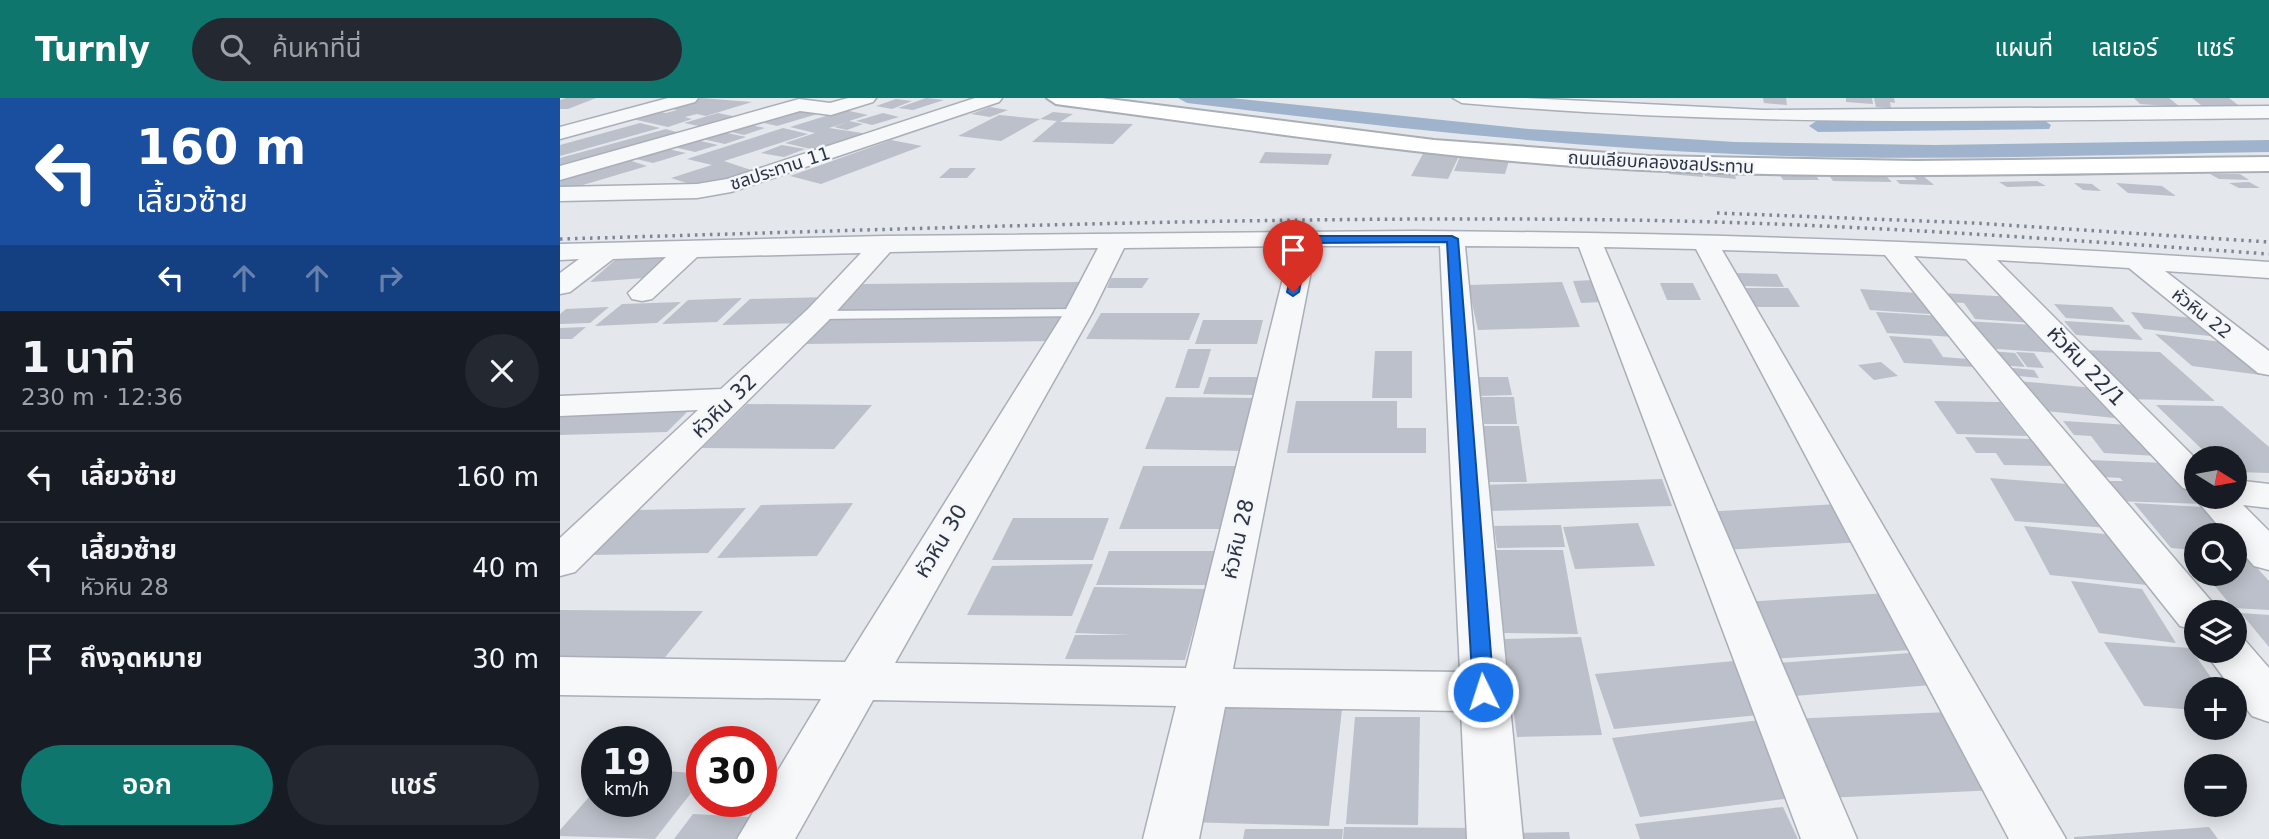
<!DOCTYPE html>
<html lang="th">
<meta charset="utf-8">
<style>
:root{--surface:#171b24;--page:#242831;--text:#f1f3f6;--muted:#9ea1a6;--line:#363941;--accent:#0f766e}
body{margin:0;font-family:"DejaVu Sans","Noto Sans Thai",sans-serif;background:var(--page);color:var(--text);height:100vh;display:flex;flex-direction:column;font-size:26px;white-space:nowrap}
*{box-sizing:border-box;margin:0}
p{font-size:23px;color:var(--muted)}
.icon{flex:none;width:38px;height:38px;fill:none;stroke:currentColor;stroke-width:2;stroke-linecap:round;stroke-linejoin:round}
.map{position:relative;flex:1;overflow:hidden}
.sheet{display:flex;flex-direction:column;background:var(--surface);width:560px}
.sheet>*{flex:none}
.top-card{background:#1a4fa0;color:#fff;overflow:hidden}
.needle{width:46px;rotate:101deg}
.buttons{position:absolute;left:1624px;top:348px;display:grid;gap:14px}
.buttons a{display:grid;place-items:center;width:63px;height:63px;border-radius:50%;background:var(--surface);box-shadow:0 4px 18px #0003;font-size:35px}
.speed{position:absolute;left:21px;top:628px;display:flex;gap:14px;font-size:35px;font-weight:700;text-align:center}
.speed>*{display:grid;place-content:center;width:91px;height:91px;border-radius:50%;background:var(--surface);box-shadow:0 4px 18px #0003;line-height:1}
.speed small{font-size:18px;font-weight:400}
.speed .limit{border:10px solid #d22;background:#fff;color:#111}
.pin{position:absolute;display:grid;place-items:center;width:60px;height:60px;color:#fff;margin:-72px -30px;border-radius:50% 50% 50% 0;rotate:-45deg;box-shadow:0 0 7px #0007}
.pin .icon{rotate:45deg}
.me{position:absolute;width:77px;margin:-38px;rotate:356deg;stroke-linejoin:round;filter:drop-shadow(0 0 5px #0008)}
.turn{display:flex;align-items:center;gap:24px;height:147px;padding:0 21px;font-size:32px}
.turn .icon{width:91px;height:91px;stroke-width:2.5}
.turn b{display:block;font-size:49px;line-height:60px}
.lanes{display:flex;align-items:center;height:66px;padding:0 21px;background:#0003;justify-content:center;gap:35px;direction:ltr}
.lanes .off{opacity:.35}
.round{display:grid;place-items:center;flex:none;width:74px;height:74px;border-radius:37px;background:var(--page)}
.headline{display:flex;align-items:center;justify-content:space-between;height:119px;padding:0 21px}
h1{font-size:42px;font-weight:600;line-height:52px}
.primary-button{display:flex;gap:14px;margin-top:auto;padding:14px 21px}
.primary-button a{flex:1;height:80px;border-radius:42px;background:var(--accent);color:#fff;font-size:28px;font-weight:600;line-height:80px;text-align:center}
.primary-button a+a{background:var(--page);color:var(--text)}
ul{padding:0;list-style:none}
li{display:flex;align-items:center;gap:21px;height:91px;padding:0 21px;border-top:2px solid var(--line)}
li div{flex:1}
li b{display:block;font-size:26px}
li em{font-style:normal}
header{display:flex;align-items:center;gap:42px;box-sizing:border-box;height:98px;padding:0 35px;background:var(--accent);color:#fff}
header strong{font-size:33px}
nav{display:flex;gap:38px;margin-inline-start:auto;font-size:24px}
.search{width:490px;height:63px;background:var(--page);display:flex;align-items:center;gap:18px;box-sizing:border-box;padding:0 24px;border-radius:38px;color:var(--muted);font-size:26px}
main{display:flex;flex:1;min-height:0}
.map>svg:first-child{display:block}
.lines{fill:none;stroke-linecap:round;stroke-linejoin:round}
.canal{fill:#9fb4cc;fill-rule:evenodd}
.building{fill:#bbc0ca}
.lane-casing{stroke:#a9aeb7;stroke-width:3}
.street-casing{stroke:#a9aeb7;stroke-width:3}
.secondary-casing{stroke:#a9aeb7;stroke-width:4}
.lane{fill:#f7f8fa;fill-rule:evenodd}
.street{fill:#f7f8fa;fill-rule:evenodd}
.secondary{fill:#fff;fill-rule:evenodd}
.rail{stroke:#7d8696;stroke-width:3.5;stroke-dasharray:2.5 5;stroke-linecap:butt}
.route{fill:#1a73e8;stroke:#114b97;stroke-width:2}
.labels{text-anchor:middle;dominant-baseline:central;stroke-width:5;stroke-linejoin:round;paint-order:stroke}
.far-street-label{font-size:18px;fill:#2b3445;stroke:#f4f6f9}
.street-label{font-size:21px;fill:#2b3445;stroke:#f4f6f9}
</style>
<header>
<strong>Turnly</strong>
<div class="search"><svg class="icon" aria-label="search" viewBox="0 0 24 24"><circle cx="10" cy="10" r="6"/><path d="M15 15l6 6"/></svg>ค้นหาที่นี่</div>
<nav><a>แผนที่</a><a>เลเยอร์</a><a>แชร์</a></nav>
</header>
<main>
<section class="sheet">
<div class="top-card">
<div class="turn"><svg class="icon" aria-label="left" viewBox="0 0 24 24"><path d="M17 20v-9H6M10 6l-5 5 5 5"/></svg><div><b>160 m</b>เลี้ยวซ้าย</div></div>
<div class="lanes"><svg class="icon" aria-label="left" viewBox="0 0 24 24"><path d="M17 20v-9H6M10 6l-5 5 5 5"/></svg><svg class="icon off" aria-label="ahead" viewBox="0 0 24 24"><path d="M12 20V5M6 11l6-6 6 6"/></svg><svg class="icon off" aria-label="ahead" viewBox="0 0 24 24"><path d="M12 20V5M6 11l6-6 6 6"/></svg><svg class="icon off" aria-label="right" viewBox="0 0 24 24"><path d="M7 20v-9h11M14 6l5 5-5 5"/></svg></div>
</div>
<div class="headline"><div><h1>1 นาที</h1><p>230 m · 12:36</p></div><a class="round"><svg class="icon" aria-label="close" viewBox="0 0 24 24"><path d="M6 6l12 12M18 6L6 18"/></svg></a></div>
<ul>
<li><svg class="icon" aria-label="left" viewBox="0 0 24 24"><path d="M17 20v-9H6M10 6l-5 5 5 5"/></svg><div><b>เลี้ยวซ้าย</b></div><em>160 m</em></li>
<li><svg class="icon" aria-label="left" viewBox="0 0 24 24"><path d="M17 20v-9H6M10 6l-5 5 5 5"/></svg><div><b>เลี้ยวซ้าย</b><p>หัวหิน 28</p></div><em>40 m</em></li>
<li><svg class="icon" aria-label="arrive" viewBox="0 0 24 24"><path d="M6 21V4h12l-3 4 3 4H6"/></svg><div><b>ถึงจุดหมาย</b></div><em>30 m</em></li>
</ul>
<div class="primary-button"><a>ออก</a><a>แชร์</a></div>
</section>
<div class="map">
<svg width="1709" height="741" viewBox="0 0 1709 741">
<rect width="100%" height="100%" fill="#e4e7ec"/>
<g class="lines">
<!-- canal -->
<path class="canal" d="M618,0h53l298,31 206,13 200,3 334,-5v12c-178,3 -356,10 -534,2 -183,-8 -366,-29 -548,-51z
M1482,21l9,6 -2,4 -231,3 -9,-6 9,-6z"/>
</g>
<!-- building -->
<path class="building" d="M6,0h30l-28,11h-8v-9z
M141,0l51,4 -46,14 -9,-2 -12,3 7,2 -24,8 -40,-9 27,-7 11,2 11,-3 -10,-2z
M366,0l18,2 -31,10 -15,-2z
M1203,0h23l1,7 -23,-2z
M1286,0h26l1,6 -27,-2z
M1314,0h20l1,5 -5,-1 1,6 -15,-1z
M1574,0h35l11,9 -40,-3z
M1632,0h37l13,10 -41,-3z
M336,1l16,2 -20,8 -16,-3z
M243,9l21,5 -47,14 -21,-5z
M430,9l18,3 -18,7 -19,-3z
M285,12l23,5 -19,6 14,3 -16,6 -13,-3 14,-5 -19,6 40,6 -50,17 -34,-8 30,-10 -25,-6z
M493,14l20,2 -13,8 73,2 -20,20 -81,-2 25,-21 -17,-2z
M158,15l24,5 -33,10 -25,-5z
M323,15l16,4 -27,8 -16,-4z
M439,17l41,4 -39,22 -43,-5z
M80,25l20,5 -100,28v-11z
M181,25l24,5 -21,7 -25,-6z
M223,30l25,6 -84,27 27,9 -10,3 7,2 -43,14 -34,-11 41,-13 -25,-6z
M106,31l21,6 -127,37v-14z
M163,34l23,5 -21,7 -23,-5z
M128,40l30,7 -23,7 -30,-7z
M331,42l31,6 -101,38 -31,-8z
M222,47l23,4 -21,8 -23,-4z
M108,51l18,4 -33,10 -17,-4z
M705,54l67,2 -4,11 -69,-2z
M864,54l36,2 -12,25 -37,-3z
M901,56l49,3 -5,17 -51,-3z
M62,60l25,8 -81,24 -6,-2v-12z
M1108,69l34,2 1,8 -34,-3z
M390,70h26l-9,10h-28z
M1143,71l31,2 2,8 -31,-3z
M1218,74l36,1 5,7h-36z
M1268,76l57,1 7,7 -59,-1z
M1351,76h10l13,11 -34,-1 -4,-4h21z
M1650,76h30l9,6 -30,-1z
M1477,83l9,5 -39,1 -8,-5z
M1689,84l11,6h-21l-10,-5z
M1514,85l18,1 9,7 -18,-1z
M1556,85l46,3 14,10 -48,-3z
M107,158l-22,22 -55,4 25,-22z
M1176,175l41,1 7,13 -42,-1z
M551,180h38l-7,10h-35z
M1034,182l8,22 -21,1 -8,-22z
M524,184l-16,28 -232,2 27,-28z
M1002,184l18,45 -102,3 -10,-45z
M1100,185h33l8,17h-34z
M1182,190h46l12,19h-47z
M1300,191l57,4 13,21 -60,-4z
M1382,195l72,4 20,26 -59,-4 -11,-16 -16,-1z
M268,199l-24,26 -82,2 28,-26z
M182,200l-25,24 -55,2 26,-24z
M121,204l-24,21 -62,3 27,-22z
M1494,206l58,3 13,15 -59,-4z
M49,209l-19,16 -30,1v-10l6,-5z
M1316,214l66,4 13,21 -68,-4z
M1571,214l73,7 15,18 -75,-8z
M541,215h99l-11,27 -103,-1z
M510,219l-13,24 -253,3 24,-25z
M643,222h60l-6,24h-62z
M1404,223l72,4 22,28 -76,-5z
M1504,223l65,4 14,15 -67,-5z
M26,229l-14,12h-12v-11z
M1595,236l76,9 38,33 -77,-10z
M1329,238l42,3 12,18 25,2 6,8 -70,-4z
M628,251h23l-12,39h-24z
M1516,252l84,2 55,49 -91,-2z
M815,253h37v47h-40z
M1430,253l25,2 10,14 -26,-2z
M1456,254l18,1 10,15 -17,-1z
M1321,264l17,14 -24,4 -16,-15z
M1443,269l31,3 5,8 -31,-3z
M649,279h53l-6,18 -53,-1z
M917,279h31l4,18 -33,1z
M1459,283l75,7 21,30 -79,-8z
M606,299l92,1 -14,53 -99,-2z
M921,299h33l3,27h-33z
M736,303h101v27h29v25h-139z
M1374,303l66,1 27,34 -70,-2z
M187,306l125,1 -38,44 -132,-1z
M1596,307l66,1 47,41v26l-34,-1v-14h-24z
M130,311l-23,23 -107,3v-23z
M1503,323l67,4 27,31 -53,-3 -13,-17 -17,-1z
M922,328h37l8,56h-38z
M1405,339l67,2 22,27 -50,-1 -8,-12h-20z
M1529,362l76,3 39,41 -90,-3 -17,-20h26l-3,-3 -16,-1z
M583,368h98l-16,63h-106z
M1430,380l90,7 29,43 -94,-7z
M1102,381l10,27 -184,5 -4,-26z
M293,405l-36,53 -100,2 44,-53z
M1574,405l68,4 26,29h-32v14l-25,-2z
M1278,406l26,38 -141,8 -19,-38z
M186,410l-38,45 -117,2 45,-45z
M453,420h96l-16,42h-101z
M1078,425l17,43 -80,3 -12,-42z
M1001,427l4,22 -68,1 -3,-22z
M1464,428l100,10 33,50 -107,-11z
M936,452h67l15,84 -74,-1z
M549,453h108l-8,34h-113z
M1675,460l14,1 20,22v29l-36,-2 -28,-34h30z
M533,466l-21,52 -105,-1 25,-49z
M1511,483l71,8 34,54 -77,-10z
M534,489l111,2 -20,71 -120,-1 10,-24h56l-56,-2z
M1328,495l38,56 -155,10 -28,-57z
M0,512l143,1 -46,56 -97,-1z
M1681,515l28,2v32z
M1021,539l21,98 -85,2 -13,-98z
M1544,544l86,6 30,42h-24v20l-52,-4z
M1363,554l21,32 -163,13 -16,-33z
M1174,563l25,54 -145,14 -19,-55z
M654,609l128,2 -13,117 -143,-4z
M1389,614l48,78 -172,8 -36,-79z
M795,619h65l-2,108 -72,-1z
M1200,622l39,77 -159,20 -28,-79z
M96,672l46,4v5l-47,60 -95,-3v-6l37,-42v14h59z
M1223,709l15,32h-158l-5,-15z
M133,716l58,3 -15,22h-62z
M784,729l132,1 1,11h-134z
M1649,729l9,12h-144v-2z
M685,731h98l-1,10h-99z
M1009,734l1,7h-61l-1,-6z"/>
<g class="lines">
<!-- lane casing -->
<g class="lane-casing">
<path id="lane" d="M518,211l7,4 -2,3 -265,3 -7,-4 7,-4z"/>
</g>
<!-- street casing -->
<g class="street-casing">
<path id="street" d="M108,0h30l-3,4 -135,37v-12z
M288,0h28l-3,4 -42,13 -31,-4 -240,69v-14l239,-67 31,4z
M415,0h27l-3,4 -268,90 -34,6 -137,3v-14l137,-3 30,-5z
M893,0h72l239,12 505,-4v12c-270,3 -538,9 -807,-15z
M855,133c285,2 569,11 854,31v16l-104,-7 104,80v24l-11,-2 -129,-105 -132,-8 199,199v33l-13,-4 -217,-229 -52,-3 298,346 5,10h-21v18l-16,-4 -295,-371 -163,-5 344,589h-57l-313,-590 -92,-2 253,592h-56l-222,-592 -114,-1 58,593h-56l-6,-128 -236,-4 -26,132h-56l33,-133 -303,-6 -78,139h-58l84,-140 -261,-4v-38l285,5 219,-349 34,-65 -208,4 -62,69 -253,251 -15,4v-38l138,-128 -138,6v-20l161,-7 87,-80 53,-56 -164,4 -45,42 -10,2 -10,-2 -4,-6 38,-36 -53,2 -43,33 -10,2v-21l19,-14 -19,1v-16l324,-8zM731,148l-105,422 -291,-5 197,-350 32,-65zM756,148h124l20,426 -227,-3z
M1675,382l34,4v24l-26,-3 26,26v39l-15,-4 -19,-22v-8h-8l-33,-39 2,-4v4h39z
M1675,538l8,2 26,30v54l-17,-6 -48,-65h31z"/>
</g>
<!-- secondary casing -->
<g class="secondary-casing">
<path id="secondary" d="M487,0h54l333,42 215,16 265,5 355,-4v14c-236,2 -473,11 -709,-6 -169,-13 -336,-39 -504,-61z"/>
</g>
<!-- lane -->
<use href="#lane" class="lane"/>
<!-- street -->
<use href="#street" class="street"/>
<!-- secondary -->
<use href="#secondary" class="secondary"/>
<!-- rail -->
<path class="rail" d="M1157,115l257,10 295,19
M0,141c355,-10 710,-24 1065,-19 215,3 430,19 644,34"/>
</g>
<!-- route -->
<path class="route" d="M744,138h148l6,3 36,453 -4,6h-14l-3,-6 -26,-450 -138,1 -10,49 -6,4 -6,-4 12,-52z"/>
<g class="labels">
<!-- far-street labels -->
<g class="far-street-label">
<text transform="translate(1101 64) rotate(3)">ถนนเลียบคลองชลประทาน</text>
<text transform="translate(220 70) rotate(-18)">ชลประทาน 11</text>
<text transform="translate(1642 215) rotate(38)">หัวหิน 22</text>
</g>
<!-- street labels -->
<g class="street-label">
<text transform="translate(1526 268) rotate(46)">หัวหิน 22/1</text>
<text transform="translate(164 308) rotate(-44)">หัวหิน 32</text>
<text transform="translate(678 441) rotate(-77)">หัวหิน 28</text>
<text transform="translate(381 443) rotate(-59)">หัวหิน 30</text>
</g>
</g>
</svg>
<div class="buttons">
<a><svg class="needle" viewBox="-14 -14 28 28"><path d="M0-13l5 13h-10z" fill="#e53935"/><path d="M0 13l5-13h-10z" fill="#9ea1a6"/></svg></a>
<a><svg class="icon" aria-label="search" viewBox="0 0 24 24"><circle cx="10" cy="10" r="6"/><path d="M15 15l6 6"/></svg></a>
<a><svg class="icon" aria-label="layers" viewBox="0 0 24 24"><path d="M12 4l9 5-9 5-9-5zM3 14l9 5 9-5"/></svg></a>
<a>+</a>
<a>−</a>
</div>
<div class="speed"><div>19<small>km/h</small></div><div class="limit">30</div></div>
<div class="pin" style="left:733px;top:194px;background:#d93025"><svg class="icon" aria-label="arrive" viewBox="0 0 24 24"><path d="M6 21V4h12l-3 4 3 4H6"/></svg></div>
<svg class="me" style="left:923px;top:594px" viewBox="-20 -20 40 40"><circle r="17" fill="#1a73e8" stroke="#fff" stroke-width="3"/><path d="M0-11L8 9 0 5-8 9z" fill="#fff"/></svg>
</div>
</main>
